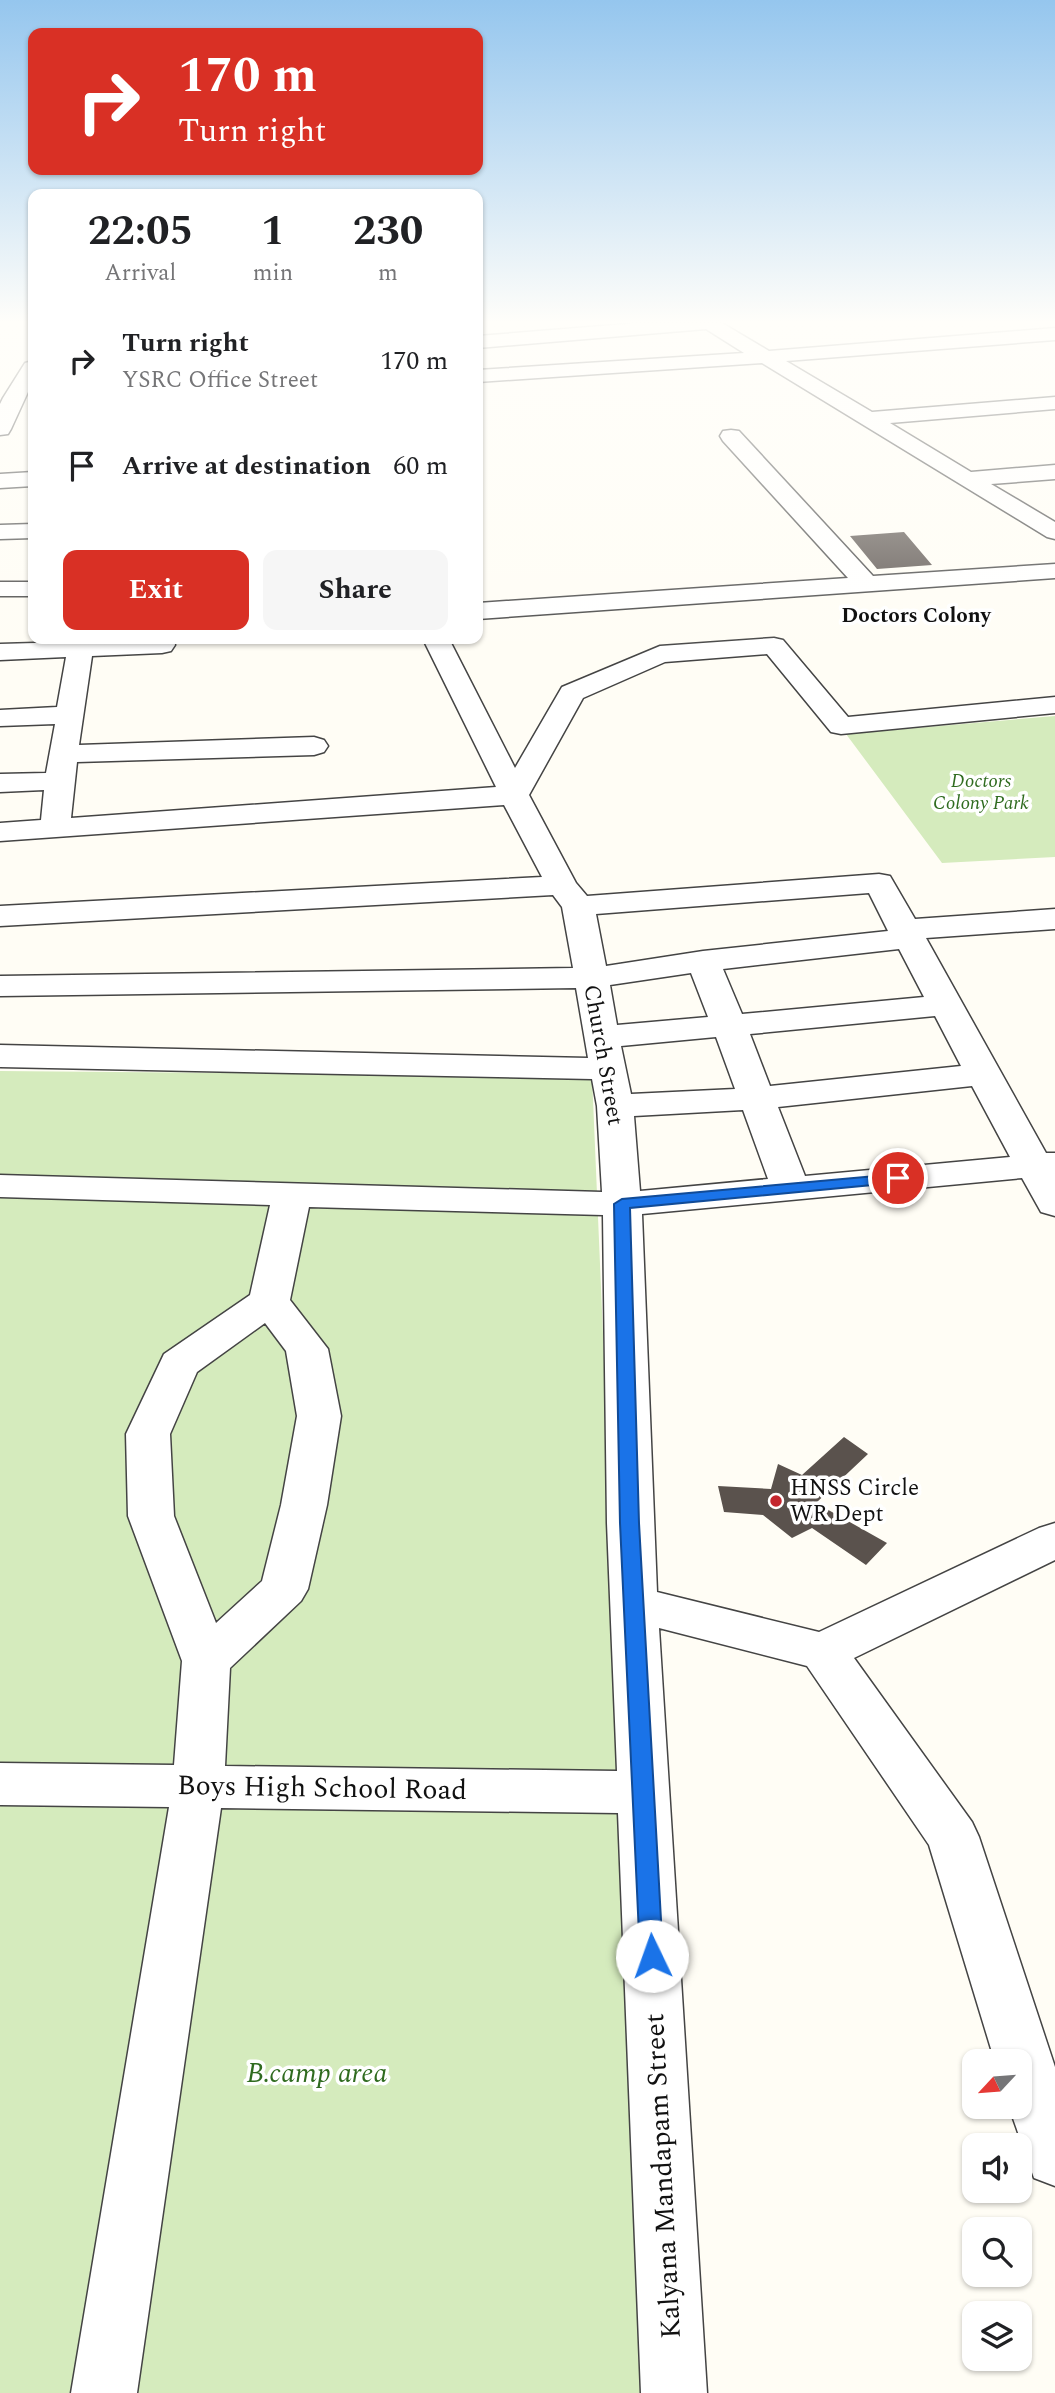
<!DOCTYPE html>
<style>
:root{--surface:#fff;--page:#f6f6f6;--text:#202124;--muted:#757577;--accent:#d93025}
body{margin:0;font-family:Spectral,serif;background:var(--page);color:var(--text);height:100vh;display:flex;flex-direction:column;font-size:26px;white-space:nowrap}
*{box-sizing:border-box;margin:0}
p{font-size:23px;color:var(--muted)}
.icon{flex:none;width:38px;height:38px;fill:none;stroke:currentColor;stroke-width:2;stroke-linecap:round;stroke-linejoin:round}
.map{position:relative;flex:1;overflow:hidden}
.sheet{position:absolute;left:28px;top:189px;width:455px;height:455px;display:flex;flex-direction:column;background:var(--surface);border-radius:14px;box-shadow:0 2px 5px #0004}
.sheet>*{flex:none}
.top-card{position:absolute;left:28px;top:28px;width:455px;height:147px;border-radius:14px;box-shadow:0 2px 5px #0004;background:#d93025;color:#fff;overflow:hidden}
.needle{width:46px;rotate:244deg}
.buttons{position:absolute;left:962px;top:2049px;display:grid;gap:14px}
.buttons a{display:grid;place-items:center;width:70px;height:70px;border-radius:14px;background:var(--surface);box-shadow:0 2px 5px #0004;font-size:35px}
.pin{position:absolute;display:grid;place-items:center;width:60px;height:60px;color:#fff;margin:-30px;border:4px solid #fff;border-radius:50%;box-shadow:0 2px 7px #0007}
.me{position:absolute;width:77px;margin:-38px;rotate:357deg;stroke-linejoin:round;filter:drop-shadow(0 0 5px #0008)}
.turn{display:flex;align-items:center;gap:24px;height:147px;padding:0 35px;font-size:32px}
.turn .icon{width:91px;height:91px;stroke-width:2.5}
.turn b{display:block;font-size:49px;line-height:60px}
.eta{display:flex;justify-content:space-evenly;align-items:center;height:119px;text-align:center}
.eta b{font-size:42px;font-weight:700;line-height:49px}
.primary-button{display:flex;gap:14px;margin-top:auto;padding:14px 35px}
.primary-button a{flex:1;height:80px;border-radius:14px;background:var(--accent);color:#fff;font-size:28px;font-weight:700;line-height:80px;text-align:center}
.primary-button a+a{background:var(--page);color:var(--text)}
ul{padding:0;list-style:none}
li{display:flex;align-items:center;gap:21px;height:105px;padding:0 35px}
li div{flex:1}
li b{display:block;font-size:26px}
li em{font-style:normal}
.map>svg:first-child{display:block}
.green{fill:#d5ebbd}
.building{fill:#5a524d}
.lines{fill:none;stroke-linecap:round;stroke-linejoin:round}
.minor-casing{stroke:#444;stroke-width:3}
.minor{fill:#fff;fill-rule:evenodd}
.route{fill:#1a73e8;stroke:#114b97;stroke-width:2}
.poi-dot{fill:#c4262e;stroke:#fff;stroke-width:2.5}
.labels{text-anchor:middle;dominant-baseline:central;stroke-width:7;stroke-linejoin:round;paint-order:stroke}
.far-park-label{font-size:19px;font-style:italic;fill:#2f6b1f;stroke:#fff}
.far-neighbourhood-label{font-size:21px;font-weight:bold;fill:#111;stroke:#fff}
.street-label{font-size:23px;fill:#111;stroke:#fff}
.poi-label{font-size:23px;fill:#111;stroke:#fff;text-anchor:start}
.near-street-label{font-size:28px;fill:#111;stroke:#fff}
.near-park-label{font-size:28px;font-style:italic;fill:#2f6b1f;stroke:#fff}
</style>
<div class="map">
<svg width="1055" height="2393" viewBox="0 0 1055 2393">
<rect width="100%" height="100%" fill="#fffdf5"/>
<!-- green -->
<path class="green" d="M1055,716v141l-113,6 -96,-129z
M0,1071l592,5 56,1317h-648z"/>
<!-- building -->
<path class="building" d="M904,532l28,33 -55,4 -27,-33z
M844,1437l24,17 -52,49 71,40 -21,22 -54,-37 -20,10 -29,-23 -39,-3 -6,-26 53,3 7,-25 24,11z"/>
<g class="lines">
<!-- minor casing -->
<g class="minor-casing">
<path id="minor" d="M639,323h83l47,28 286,-23v12l-269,21 86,51 183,-15v12l-165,14 81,49 84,-7v14l-64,5 64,38v17l-8,-2 -285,-174 -284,19v-12l266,-17 -38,-24 -228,19v-12z
M33,361v20l-22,48 -3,5 -8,1v-31l3,-6 22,-35z
M731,430l8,1 134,145 182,-12v14l-577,41v-16l370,-25 -125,-137 -3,-5 3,-5z
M33,472v14l-33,2v-14z
M33,524v14l-33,1v-14z
M0,582h33v14h-33z
M774,638l9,2 65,77 207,-20v16l-214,21 -10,-2 -64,-78 -102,8 -82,36 -54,97 47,88 11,13 292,-22 11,2 25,43 140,-10v20l-129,9 120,215h9v63l-14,-4 -19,-34 -380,36 15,378 162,40 220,-104 16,-5v37l-201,98 118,164 7,15 76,230v119l-21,-8 -25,-71h11v-45h-25l-66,-217 -122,-179 -148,-38 48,765h-66l-23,-580 -397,-5 -84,585h-66l98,-586 -169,-2v-42l174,2 8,-104 -54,-145 -2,-82 38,-80 86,-59 20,-90 -270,-8v-22l602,17 -5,-86 -5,-27 -592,-12v-22l588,13 -12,-70 -576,8v-20l573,-8 -11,-61 -9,-12 -553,31v-20l542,-29 -38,-72 -504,36v-18l41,-3 3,-30 -44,2v-18l46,-1 9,-49 -55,2v-16l57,-3 9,-50 -66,3v-16l174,-5 1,6 -4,6 -9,2 -70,3 -13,89 235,-8 10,3 4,6 -4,6 -10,3 -237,7 -6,56 425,-31 -73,-148h26l66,129 47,-81 98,-41zM869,893l19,38 -185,20 -97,15 -10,-52zM899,949l25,48 -182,17 -19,-45zM691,973l17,44 -91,8 -7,-40zM935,1016l26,50 -191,20 -20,-52zM716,1037l19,52 -104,5 -10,-48zM972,1086l38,71 -205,19 -27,-69zM743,1110l25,69 -128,12 -6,-75zM309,1207l294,8 4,308 10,248 -392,-5 5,-98 71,-67 7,-12 19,-84 14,-89 -13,-67 -38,-49zM265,1323l21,28 11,65 -16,89 -19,76 -46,42 -42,-107 -4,-82 27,-62z"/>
</g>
<!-- minor -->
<use href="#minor" class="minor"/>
</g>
<!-- sky -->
<linearGradient id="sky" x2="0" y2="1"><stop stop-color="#95c6ee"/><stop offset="0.49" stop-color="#fffefa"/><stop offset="1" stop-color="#fffefa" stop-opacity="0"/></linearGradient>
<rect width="1055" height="658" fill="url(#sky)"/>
<!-- route -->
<path class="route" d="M898,1174l6,1 2,3 -2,4 -274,26 9,315 24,433 -3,7 -8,3 -9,-3 -3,-7 -20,-433 -6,-319 8,-5z"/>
<!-- markers -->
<circle class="poi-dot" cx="776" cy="1501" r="7"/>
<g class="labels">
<!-- far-park labels -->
<g class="far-park-label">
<text x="981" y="781">Doctors<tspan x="981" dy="22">Colony Park</tspan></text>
</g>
<!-- far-neighbourhood labels -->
<g class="far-neighbourhood-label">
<text x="916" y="616">Doctors Colony</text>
</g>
<!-- street labels -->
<g class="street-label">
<text transform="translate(603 1055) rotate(80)">Church Street</text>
</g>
<!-- poi labels -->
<g class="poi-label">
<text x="790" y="1488">HNSS Circle<tspan x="790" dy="26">WR Dept</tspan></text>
</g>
<!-- near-street labels -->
<g class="near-street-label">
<text transform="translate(322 1788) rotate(1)">Boys High School Road</text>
<text transform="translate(663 2176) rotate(-93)">Kalyana Mandapam Street</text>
</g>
<!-- near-park labels -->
<g class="near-park-label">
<text x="317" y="2073">B.camp area</text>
</g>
</g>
</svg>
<div class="buttons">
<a><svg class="needle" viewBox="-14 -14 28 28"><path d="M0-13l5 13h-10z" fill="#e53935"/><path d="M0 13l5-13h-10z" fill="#757577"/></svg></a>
<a><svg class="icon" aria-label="sound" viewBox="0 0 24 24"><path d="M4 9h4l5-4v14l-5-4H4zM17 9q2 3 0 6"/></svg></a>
<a><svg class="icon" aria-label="search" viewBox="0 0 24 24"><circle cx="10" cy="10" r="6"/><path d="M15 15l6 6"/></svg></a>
<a><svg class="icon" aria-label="layers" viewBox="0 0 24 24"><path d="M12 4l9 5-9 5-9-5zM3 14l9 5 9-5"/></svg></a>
</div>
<div class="pin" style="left:898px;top:1178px;background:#d93025"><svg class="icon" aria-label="arrive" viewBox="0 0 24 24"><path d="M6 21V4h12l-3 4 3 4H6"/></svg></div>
<svg class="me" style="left:652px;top:1956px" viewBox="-20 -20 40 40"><circle r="19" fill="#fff"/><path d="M0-13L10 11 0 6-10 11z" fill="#1a73e8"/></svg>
<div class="top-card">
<div class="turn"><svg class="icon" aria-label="right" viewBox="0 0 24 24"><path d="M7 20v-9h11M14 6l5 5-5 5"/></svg><div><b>170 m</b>Turn right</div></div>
</div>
<section class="sheet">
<div class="eta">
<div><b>22:05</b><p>Arrival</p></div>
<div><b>1</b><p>min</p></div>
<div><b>230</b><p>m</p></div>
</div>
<ul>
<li><svg class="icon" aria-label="right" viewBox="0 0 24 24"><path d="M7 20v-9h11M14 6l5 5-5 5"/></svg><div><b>Turn right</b><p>YSRC Office Street</p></div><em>170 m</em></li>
<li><svg class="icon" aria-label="arrive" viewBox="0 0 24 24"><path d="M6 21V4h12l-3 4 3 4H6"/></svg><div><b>Arrive at destination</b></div><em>60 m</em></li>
</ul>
<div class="primary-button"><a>Exit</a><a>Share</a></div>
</section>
</div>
